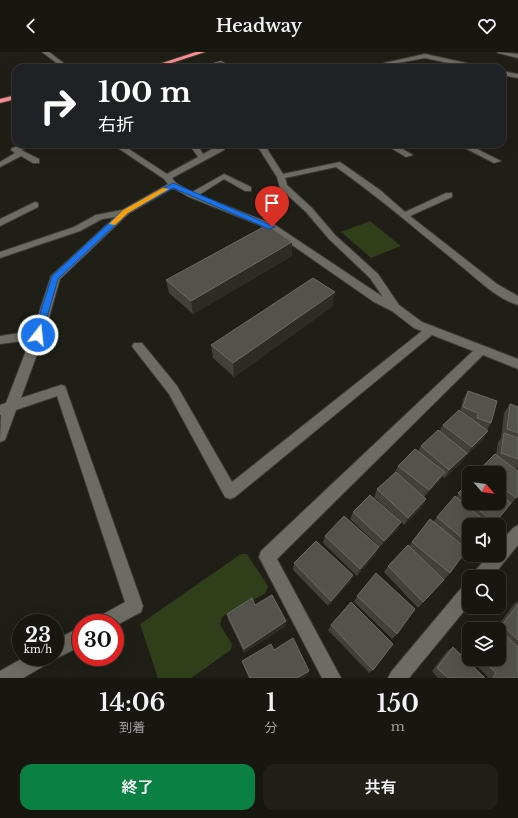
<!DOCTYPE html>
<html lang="ja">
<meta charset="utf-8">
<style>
:root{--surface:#171611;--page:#201f1a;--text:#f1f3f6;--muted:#9e9f9f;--line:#363531;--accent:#0b8043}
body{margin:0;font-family:"Libre Baskerville","Noto Sans JP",serif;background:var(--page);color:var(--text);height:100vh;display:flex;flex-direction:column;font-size:15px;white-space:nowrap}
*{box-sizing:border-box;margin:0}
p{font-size:13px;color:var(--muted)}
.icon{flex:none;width:22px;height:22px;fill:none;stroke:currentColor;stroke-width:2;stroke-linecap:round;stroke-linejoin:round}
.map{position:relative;height:626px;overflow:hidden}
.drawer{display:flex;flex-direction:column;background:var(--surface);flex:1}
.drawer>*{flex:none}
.banner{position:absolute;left:12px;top:12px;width:494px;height:84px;border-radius:12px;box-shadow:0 4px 16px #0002,0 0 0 1px var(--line);background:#202124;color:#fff;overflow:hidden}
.needle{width:26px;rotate:118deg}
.controls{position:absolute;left:462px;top:414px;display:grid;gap:8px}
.controls a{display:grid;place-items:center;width:44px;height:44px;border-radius:8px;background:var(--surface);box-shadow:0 4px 16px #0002,0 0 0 1px var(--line);font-size:20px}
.speed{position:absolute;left:12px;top:562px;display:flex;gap:8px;font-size:20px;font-weight:700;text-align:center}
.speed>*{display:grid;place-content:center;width:52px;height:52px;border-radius:50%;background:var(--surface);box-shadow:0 4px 16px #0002,0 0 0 1px var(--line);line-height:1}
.speed small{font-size:10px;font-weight:400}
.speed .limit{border:6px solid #d22;background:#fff;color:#111}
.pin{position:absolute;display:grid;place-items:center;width:34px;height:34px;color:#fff;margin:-41px -17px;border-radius:50% 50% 50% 0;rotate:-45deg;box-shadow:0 0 4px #0007}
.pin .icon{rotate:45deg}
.me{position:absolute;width:44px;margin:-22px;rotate:16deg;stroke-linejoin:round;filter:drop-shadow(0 0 3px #0008)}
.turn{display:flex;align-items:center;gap:14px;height:84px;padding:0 20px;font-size:18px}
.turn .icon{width:52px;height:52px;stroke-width:2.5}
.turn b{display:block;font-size:28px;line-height:34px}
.eta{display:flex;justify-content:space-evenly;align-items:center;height:68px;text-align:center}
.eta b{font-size:24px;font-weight:600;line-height:28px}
.primary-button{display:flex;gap:8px;margin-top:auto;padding:8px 20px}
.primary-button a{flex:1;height:46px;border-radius:12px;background:var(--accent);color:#fff;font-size:16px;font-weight:600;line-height:46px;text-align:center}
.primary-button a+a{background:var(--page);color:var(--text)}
header{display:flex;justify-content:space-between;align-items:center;height:52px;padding:0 20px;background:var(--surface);font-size:18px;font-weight:600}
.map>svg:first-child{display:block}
.green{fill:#303e1a}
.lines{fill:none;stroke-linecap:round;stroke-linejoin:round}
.minor-casing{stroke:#3b3a36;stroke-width:2}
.highway-casing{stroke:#3b3a36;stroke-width:2}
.minor{fill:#6d6c64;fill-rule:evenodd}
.highway{fill:#ff8c92;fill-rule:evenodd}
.wall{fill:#414039}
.shaded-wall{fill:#2c2b24}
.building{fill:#53524c;stroke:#6b6a64}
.route{fill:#1a73e8;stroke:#114b97}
.slow{fill:#f59e0b}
</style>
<header><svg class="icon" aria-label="back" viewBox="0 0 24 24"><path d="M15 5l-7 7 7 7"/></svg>Headway<svg class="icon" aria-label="heart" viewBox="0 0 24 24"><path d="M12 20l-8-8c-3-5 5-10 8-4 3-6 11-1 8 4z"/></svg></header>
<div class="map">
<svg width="518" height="626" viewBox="0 0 518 626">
<rect width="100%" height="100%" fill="#1f1e17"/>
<!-- green -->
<path class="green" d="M370,169l31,25 -30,12 -30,-26z
M241,502h6l21,32 -2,7 -44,24 -2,8 12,19 -1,6 -40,28h-33l-18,-54z"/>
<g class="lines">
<!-- minor casing -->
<g class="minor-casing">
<path id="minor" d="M42,0h7l21,16h-7z
M497,0l21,2v4l-20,-5z
M425,2l55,12 3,2h-11l-47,-10 -38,7 -3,-2z
M502,19l16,3v4l-16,-3z
M25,92h11l-15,6 18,9v4h-6l-12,-7 -21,11v-5l15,-9 -4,-3 1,-2z
M112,92h9l46,30 31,-17 -9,-13h8l6,10 13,-7 -3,-3h8l4,4 -1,2 -52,28 4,5 16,9 32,-18 27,13v4h-6l-21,-12 -25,16 76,30 108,72 -13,-19 -41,-39 -23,-27 -26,-24 -3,-11 -21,-33h8l19,30 57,-12 40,28 25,22 41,-19h6v4l-42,19 87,68 21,12v9c-21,-6 -41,-26 -58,-40 -41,-33 -81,-68 -124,-98l-51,11 2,7 25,23 23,27 43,39 21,31 23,17 96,37v10l-35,-14 -206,204 64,119h-19l-63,-121 2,-6 212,-200 -41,-16 -197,162 -5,2 -5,-2 -56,-103 -35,-45 -2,-3 2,-3h8l35,43 55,96 190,-151 -8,-3 -22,-17 -18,-9 -105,-73 -80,-32 -16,-9 -45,26 -68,65 -16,56 -23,63 40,-13 4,1 78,220 -2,6 -26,14v-3h-20l3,-6 27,-15 -68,-206 -41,14 -11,30 -5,2 1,-27h-1v-10l6,-2 24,-63 -30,4v-8l33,-5 18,-55 64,-59 -13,2 -22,12 -80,27v-6l74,-25 22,-12 26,-5 46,-26 -4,-5z
M384,92h10l19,11 -7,2z
M457,92h10l34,17 -7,2z
M35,150l3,1v4l-38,19v-7z
M518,473v20l-26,32h-19l2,-6 14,-16h10v-11l14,-16z
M469,532v21l-60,73h-21l3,-6 72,-86z
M81,575v19l-26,13 -3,-1 -3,5 -26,15h-23v-7l25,-14h30v-17z"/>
</g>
<!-- highway casing -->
<g class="highway-casing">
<path id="highway" d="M196,0h9l-49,16h-9z
M16,43v4l-16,4v-4z"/>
</g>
<!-- minor -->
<use href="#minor" class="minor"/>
<!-- highway -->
<use href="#highway" class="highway"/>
</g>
<!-- wall -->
<path class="wall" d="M292,204l-99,58 -24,-21 -3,-13z
M333,254l-99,71 -21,-19 -2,-13z
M468,339l23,32 -4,7 -4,10 -16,15h-1l-4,7 -17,16 -3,-2 -2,4 -16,17 2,2 -4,8 -18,18 -3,-3 -4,8 -17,17 -30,-28 3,-7 45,7 -24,-22 3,-8 18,-17 3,-6 20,-15 3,-5 18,-15 4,-6 17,-14 3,-11z
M510,352l8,3v62l-3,-1 3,28 -25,29h-24v25l-3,4 -1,-1 -15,20 -6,7 -4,-4 4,4 -26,28 -34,-36 4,-6 21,-20 3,-4 21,-20 4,-5 19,-20 13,-15v21h30v-30h-22l2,-3 17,-16 2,-12 3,-4 3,-25z
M325,484l51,18 -19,22 -34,-33z
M294,511l59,12 -3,7 -22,24 -35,-36z
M357,544l40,38 -5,5 -38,-37z
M518,549v77h-31l1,-1 -18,-18h29v-30h-15l8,-7 5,5 17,-23z
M255,553l31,21 -42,27 -16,-34 -1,-5z
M331,573l42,45 -4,3 -41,-43z
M453,595l32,31h-47l-6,-7 15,-20z
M469,596v10l-4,-4z
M242,609l67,10 -2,4 -5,3h-53l-6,-13z"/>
<!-- shaded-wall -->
<path class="shaded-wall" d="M292,190v14l-99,58 -2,-13z
M335,240l-2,14 -99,71 -1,-14z
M488,379l-5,9 -16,15 5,-8z
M467,401l-5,9 -17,16 4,-8z
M445,420l-5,8 -16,18 5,-8z
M426,447l-4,8 -18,18 4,-7z
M401,470l-4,8 -17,17 4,-6z
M379,495l-3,7 -19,22 3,-7z
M353,523l-3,7 -22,24 3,-5z
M286,569v5l-42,27v-4z
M309,619l-2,4 -5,3h-5z"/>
<!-- building -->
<path class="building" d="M221,9l12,7h-26l-3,-2z
M267,173l25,17 -101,59 -25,-21z
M313,226l22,14 -102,71 -22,-18z
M468,339l29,10 -6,22 -14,-5 1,-5 -15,-6z
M510,352l8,3v26l-11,-4z
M459,358l29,21 -16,16 -29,-22z
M438,378l29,23 -18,17 -28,-24z
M504,381l14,5v21l-17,-6z
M415,397l30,23 -16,18 -31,-24z
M495,402l23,17v25l-2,2 -17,-13v-12h-16l-4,-3z
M396,420l30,27 -18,19 -31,-29z
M469,430v20l-11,-9z
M499,442l12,9 -16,20 -25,-20h29z
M370,443l31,27 -17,19 -31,-29z
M455,444l35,29h-21v19l-32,-27z
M344,464l35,31 -19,22 -35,-33z
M430,467l37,30 -17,24 -38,-31z
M316,489l37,34 -22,26 -37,-38z
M408,493l36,35 -21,22 -35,-36z
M376,521l39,36 -18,25 -40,-38z
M272,543l14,26 -42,28 -17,-35 25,-16 3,7z
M351,550l42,42 -20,26 -42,-45z
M518,552v36l-16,-15z
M492,570l26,25v31h-24l-1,-1 3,-4 -15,-14h18v-30h-12z
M293,586l16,33 -12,7h-47l-8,-17 29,-17 3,6z
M453,595l32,31h-37l-11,-10z"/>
<!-- route -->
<path class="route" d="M173,131l102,44 -6,2 -96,-41 -45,25 -70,66 -16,56 -1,2h-6l-2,-2 19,-59 71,-66z"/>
<!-- slow -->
<path class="slow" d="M163,136l6,1 -41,24 -13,12 -6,-1 14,-14z"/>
</svg>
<div class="controls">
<a><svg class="needle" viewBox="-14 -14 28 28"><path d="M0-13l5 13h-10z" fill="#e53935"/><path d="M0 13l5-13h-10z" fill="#9e9f9f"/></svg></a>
<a><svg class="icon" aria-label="sound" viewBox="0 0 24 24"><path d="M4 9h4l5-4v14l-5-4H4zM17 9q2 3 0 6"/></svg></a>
<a><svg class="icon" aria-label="search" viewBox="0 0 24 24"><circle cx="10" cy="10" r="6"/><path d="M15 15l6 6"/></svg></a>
<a><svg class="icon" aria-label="layers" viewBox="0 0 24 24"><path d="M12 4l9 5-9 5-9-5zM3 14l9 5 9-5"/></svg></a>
</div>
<div class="speed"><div>23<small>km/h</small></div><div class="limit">30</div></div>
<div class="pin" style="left:272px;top:175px;background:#d93025"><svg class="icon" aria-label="arrive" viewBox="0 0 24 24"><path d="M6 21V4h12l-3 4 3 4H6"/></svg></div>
<svg class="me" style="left:38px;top:283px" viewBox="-20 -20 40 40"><circle r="17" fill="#1a73e8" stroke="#fff" stroke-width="3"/><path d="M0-11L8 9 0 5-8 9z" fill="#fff"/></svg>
<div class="banner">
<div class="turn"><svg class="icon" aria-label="right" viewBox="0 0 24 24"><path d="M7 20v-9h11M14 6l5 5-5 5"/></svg><div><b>100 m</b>右折</div></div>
</div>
</div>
<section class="drawer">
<div class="eta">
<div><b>14:06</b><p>到着</p></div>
<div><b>1</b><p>分</p></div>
<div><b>150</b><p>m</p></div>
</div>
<div class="primary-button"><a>終了</a><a>共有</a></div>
</section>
